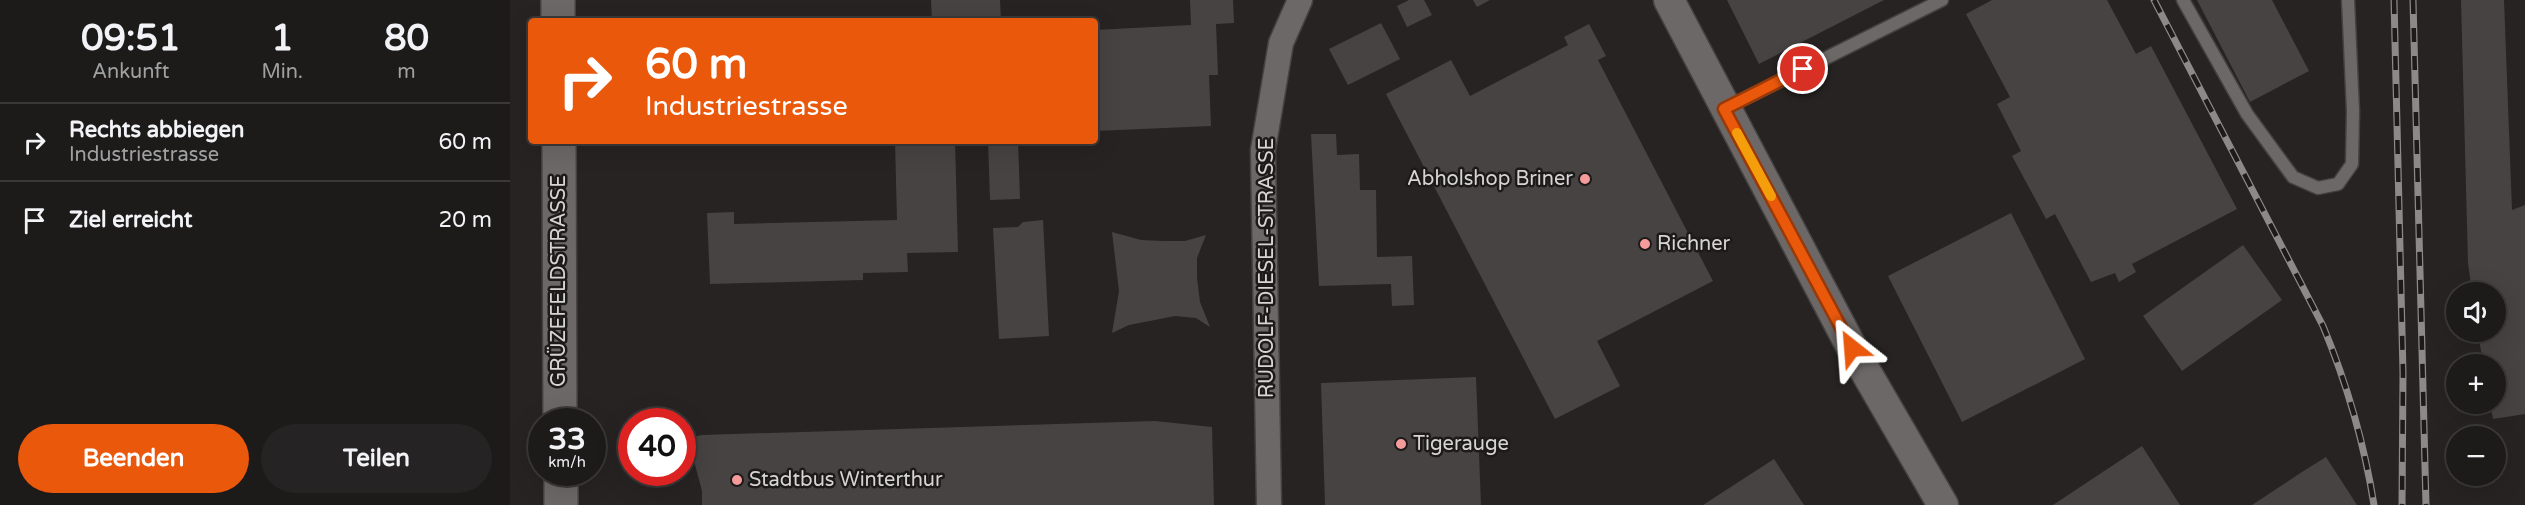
<!DOCTYPE html>
<html lang="de">
<meta charset="utf-8">
<style>
:root{--surface:#1d1a1a;--page:#252323;--text:#f1f3f6;--muted:#a0a1a2;--line:#3b3839;--accent:#ea580c}
body{margin:0;font-family:"Varela Round",sans-serif;background:var(--page);color:var(--text);height:100vh;display:flex;flex-direction:column;font-size:22px;white-space:nowrap}
*{box-sizing:border-box;margin:0}
p{font-size:20px;color:var(--muted)}
.icon{flex:none;width:33px;height:33px;fill:none;stroke:currentColor;stroke-width:2;stroke-linecap:round;stroke-linejoin:round}
.map{position:relative;flex:1;overflow:hidden}
.drawer{display:flex;flex-direction:column;background:var(--surface);width:510px}
.drawer>*{flex:none}
.hud{position:absolute;left:18px;top:18px;width:570px;height:126px;border-radius:6px;box-shadow:0 6px 24px #0002,0 0 0 2px var(--line);background:#ea580c;color:#fff;overflow:hidden}
.tools{position:absolute;left:1936px;top:282px;display:grid;gap:12px}
.tools a{display:grid;place-items:center;width:60px;height:60px;border-radius:50%;background:var(--surface);box-shadow:0 6px 24px #0002,0 0 0 2px var(--line);font-size:30px}
.speed{position:absolute;left:18px;top:408px;display:flex;gap:12px;font-size:30px;font-weight:700;text-align:center}
.speed>*{display:grid;place-content:center;width:78px;height:78px;border-radius:50%;background:var(--surface);box-shadow:0 6px 24px #0002,0 0 0 2px var(--line);line-height:1}
.speed small{font-size:15px;font-weight:400}
.speed .limit{border:9px solid #d22;background:#fff;color:#111}
.pin{position:absolute;display:grid;place-items:center;width:51px;height:51px;color:#fff;margin:-26px;border:3px solid #fff;border-radius:50%;box-shadow:0 2px 6px #0007}
.me{position:absolute;width:66px;margin:-33px;rotate:332deg;stroke-linejoin:round;filter:drop-shadow(0 0 4px #0008)}
.turn{display:flex;align-items:center;gap:21px;height:126px;padding:0 18px;font-size:27px}
.turn .icon{width:78px;height:78px;stroke-width:2.5}
.turn b{display:block;font-size:42px;line-height:51px}
.eta{display:flex;justify-content:space-evenly;align-items:center;height:102px;text-align:center}
.eta b{font-size:36px;font-weight:700;line-height:42px}
.primary-button{display:flex;gap:12px;margin-top:auto;padding:12px 18px}
.primary-button a{flex:1;height:69px;border-radius:36px;background:var(--accent);color:#fff;font-size:24px;font-weight:700;line-height:69px;text-align:center}
.primary-button a+a{background:var(--page);color:var(--text)}
ul{padding:0;list-style:none}
li{display:flex;align-items:center;gap:18px;height:78px;padding:0 18px;border-top:2px solid var(--line)}
li div{flex:1}
li b{display:block;font-size:22px}
li em{font-style:normal}
main{display:flex;flex:1;min-height:0}
.map>svg:first-child{display:block}
.building{fill:#474343}
.lines{fill:none;stroke-linecap:round;stroke-linejoin:round}
.service-casing{stroke:#444141;stroke-width:15}
.minor-casing{stroke:#444141;stroke-width:27}
.tertiary-casing{stroke:#444141;stroke-width:33}
.secondary-casing{stroke:#444141;stroke-width:36}
.service{stroke:#6d6868;stroke-width:12}
.minor{stroke:#6d6868;stroke-width:24}
.tertiary{stroke:#6d6868;stroke-width:30}
.secondary{stroke:#6d6868;stroke-width:33}
.rail-casing{stroke:#8d8989;stroke-width:7}
.rail{stroke:#1d1a1a;stroke-width:4.5;stroke-dasharray:14;stroke-linecap:butt}
.route-casing{stroke:#983908;stroke-width:15}
.route{stroke:#ea580c;stroke-width:10}
.slow{stroke:#f59e0b;stroke-width:10}
.poi-dot{fill:#f59b9c;stroke:#1d1a1a;stroke-width:2}
.labels{text-anchor:middle;dominant-baseline:central;stroke-width:5;stroke-linejoin:round;paint-order:stroke}
.poi-label{font-size:20px;fill:#d7d4d4;stroke:#1d1a1a;text-anchor:start}
.street-label{font-size:20px;fill:#d7d4d4;stroke:#1d1a1a}
</style>
<main>
<section class="drawer">
<div class="eta">
<div><b>09:51</b><p>Ankunft</p></div>
<div><b>1</b><p>Min.</p></div>
<div><b>80</b><p>m</p></div>
</div>
<ul>
<li><svg class="icon" aria-label="right" viewBox="0 0 24 24"><path d="M7 20v-9h11M14 6l5 5-5 5"/></svg><div><b>Rechts abbiegen</b><p>Industriestrasse</p></div><em>60 m</em></li>
<li><svg class="icon" aria-label="arrive" viewBox="0 0 24 24"><path d="M6 21V4h12l-3 4 3 4H6"/></svg><div><b>Ziel erreicht</b></div><em>20 m</em></li>
</ul>
<div class="primary-button"><a>Beenden</a><a>Teilen</a></div>
</section>
<div class="map">
<svg width="2015" height="505" viewBox="0 0 2015 505">
<rect width="100%" height="100%" fill="#272323"/>
<!-- building -->
<path class="building" d="M421,0h69l1,21h-69z
M680,0h43l1,23 -18,1 2,51h-9l2,51 -116,5v-101l96,-5z
M899,0h15l8,15 -25,12 -10,-21z
M963,0h17l-13,7z
M1217,0h157l-125,64z
M1482,0h115l29,54 15,-8 86,163 -105,55 4,8 -17,10 -4,-9 -24,9 -36,-68 -9,5 -34,-63 9,-5 -24,-47 13,-7 -44,-83z
M1687,0h75l37,71 -59,31z
M1951,0h43l8,210 13,-5v209l-32,5 -3,-15h6v-40h-13l-5,-32h18v-40h-24l-4,-29z
M871,23l19,36 -52,26 -19,-36z
M1079,24l17,32 -8,4 115,221 -116,60 23,45 -65,33 -169,-325 65,-34 19,36 98,-51 -4,-8z
M801,134h25l1,21 22,-1 1,36h16l1,67 35,-1 2,49 -22,1 -1,-22 -72,2z
M385,141h60l3,111 -51,1 1,19 -45,1v7l-153,4 -3,-71 27,-1v12l163,-4z
M478,141h30l2,58 -30,1z
M1501,213l74,146 -123,63 -74,-146z
M533,220l6,116 -50,3 -6,-111 25,-1 5,-5z
M602,232l29,8 23,1h21l21,-6 -9,23v20l3,24 10,25 -14,-9 -21,-2 -46,9 -17,8 7,-42z
M1733,245l39,55 -100,71 -39,-55z
M966,377l5,128h-156l-4,-122z
M645,421l57,6 2,78h-512v-14l-14,-53 14,-3z
M1632,446l38,59h-127z
M1816,457l31,48h-105l50,-33z
M1264,459l30,46h-101z"/>
<g class="lines">
<!-- service casing -->
<g class="service-casing">
<path id="service" d="M1673,0l64,114 46,63 25,11 20,-4 14,-20 1,-53 -5,-111
M1216,108l216,-108"/>
</g>
<!-- minor casing -->
<g class="minor-casing">
<path id="minor" d="M759,505l-6,-355 18,-107 19,-43"/>
</g>
<!-- tertiary casing -->
<g class="tertiary-casing">
<path id="tertiary" d="M1159,0l183,348 91,157"/>
</g>
<!-- secondary casing -->
<g class="secondary-casing">
<path id="secondary" d="M48,0v21
M49,141l1,281
M51,472v33"/>
</g>
<!-- service -->
<use href="#service" class="service"/>
<!-- minor -->
<use href="#minor" class="minor"/>
<!-- tertiary -->
<use href="#tertiary" class="tertiary"/>
<!-- secondary -->
<use href="#secondary" class="secondary"/>
<!-- rail casing -->
<g class="rail-casing">
<path id="rail" d="M1644,0l169,326c24,58 41,116 51,179
M1884,0l9,373 -1,132
M1903,0l13,505"/>
</g>
<!-- rail -->
<use href="#rail" class="rail"/>
</g>
<g class="lines">
<!-- route casing -->
<g class="route-casing">
<path id="route" d="M1293,69l-79,40 128,239"/>
</g>
<!-- route -->
<use href="#route" class="route"/>
<!-- slow -->
<path class="slow" d="M1227,133l34,63"/>
</g>
<!-- markers -->
<g class="poi-dot">
<circle cx="1075" cy="179" r="6"/>
<circle cx="1135" cy="244" r="6"/>
<circle cx="891" cy="444" r="6"/>
<circle cx="227" cy="480" r="6"/>
</g>
<g class="labels">
<!-- poi labels -->
<g class="poi-label">
<text x="1063" y="179" text-anchor="end">Abholshop Briner</text>
<text x="1147" y="244">Richner</text>
<text x="903" y="444">Tigerauge</text>
<text x="239" y="480">Stadtbus Winterthur</text>
</g>
<!-- street labels -->
<g class="street-label">
<text transform="translate(757 268) rotate(-90)">RUDOLF-DIESEL-STRASSE</text>
<text transform="translate(49 281) rotate(-90)">GRÜZEFELDSTRASSE</text>
</g>
</g>
</svg>
<div class="tools">
<a><svg class="icon" aria-label="sound" viewBox="0 0 24 24"><path d="M4 9h4l5-4v14l-5-4H4zM17 9q2 3 0 6"/></svg></a>
<a>+</a>
<a>−</a>
</div>
<div class="speed"><div>33<small>km/h</small></div><div class="limit">40</div></div>
<div class="pin" style="left:1293px;top:69px;background:#d93025"><svg class="icon" aria-label="arrive" viewBox="0 0 24 24"><path d="M6 21V4h12l-3 4 3 4H6"/></svg></div>
<svg class="me" style="left:1342px;top:348px" viewBox="-20 -20 40 40"><path d="M0-17L14 15 0 8-14 15z" fill="#ea580c" stroke="#fff" stroke-width="4"/></svg>
<div class="hud">
<div class="turn"><svg class="icon" aria-label="right" viewBox="0 0 24 24"><path d="M7 20v-9h11M14 6l5 5-5 5"/></svg><div><b>60 m</b>Industriestrasse</div></div>
</div>
</div>
</main>
